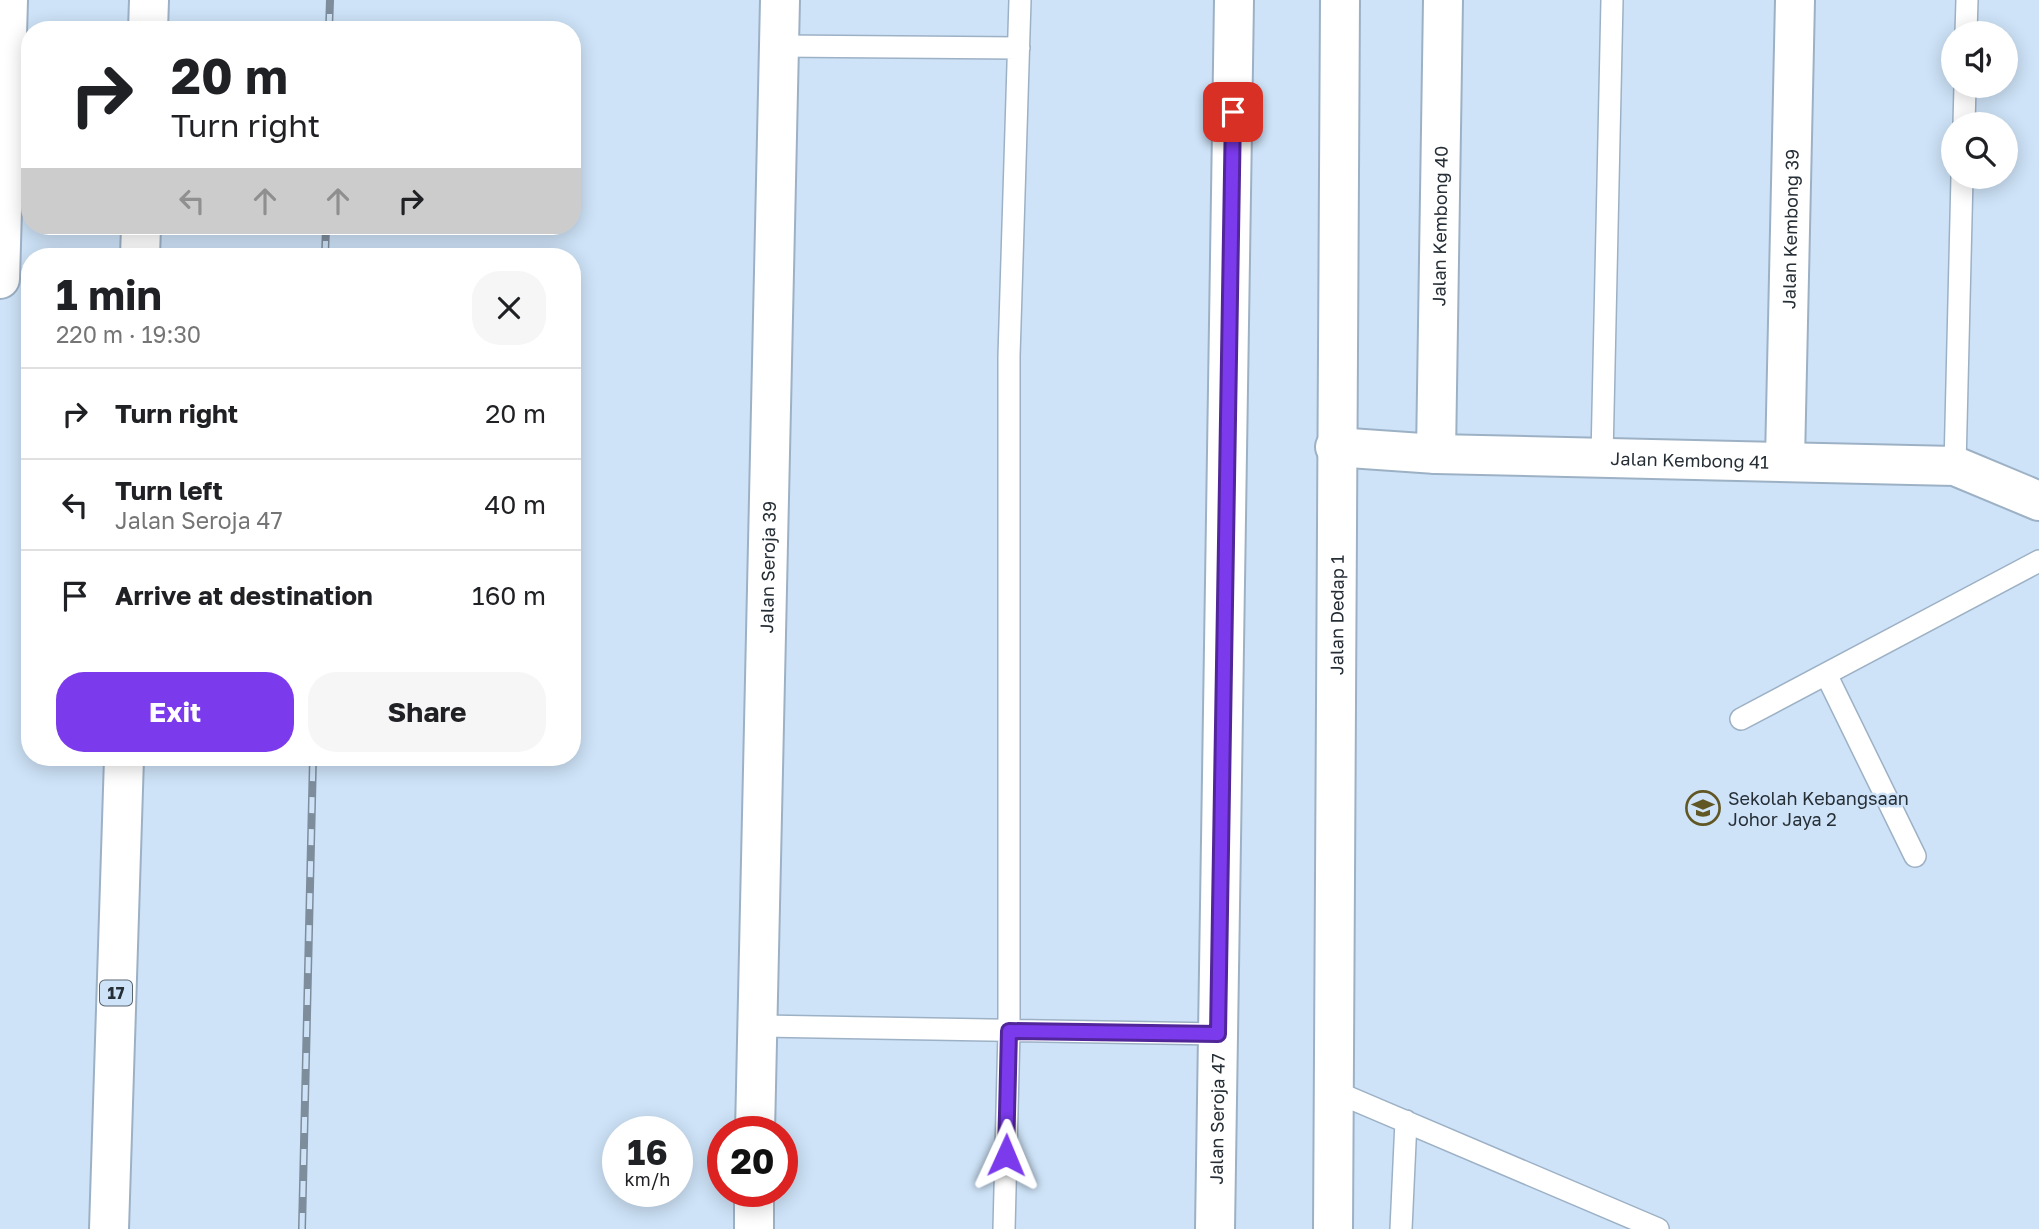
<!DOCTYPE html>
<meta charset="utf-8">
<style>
:root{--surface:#fff;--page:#f6f6f6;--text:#202124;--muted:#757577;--line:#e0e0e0;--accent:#7c3aed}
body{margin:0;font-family:"Golos Text",sans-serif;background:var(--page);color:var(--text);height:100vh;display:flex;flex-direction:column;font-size:26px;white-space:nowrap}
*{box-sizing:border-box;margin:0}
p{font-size:23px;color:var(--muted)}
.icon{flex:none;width:38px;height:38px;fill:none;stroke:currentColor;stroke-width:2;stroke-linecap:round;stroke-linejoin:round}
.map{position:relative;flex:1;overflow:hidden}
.details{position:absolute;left:21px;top:248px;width:560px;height:518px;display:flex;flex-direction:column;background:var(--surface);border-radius:28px;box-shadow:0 4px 18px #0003}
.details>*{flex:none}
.guide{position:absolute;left:21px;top:21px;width:560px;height:214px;border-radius:28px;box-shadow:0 4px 18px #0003;background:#fff;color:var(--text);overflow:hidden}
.buttons{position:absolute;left:1941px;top:21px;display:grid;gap:14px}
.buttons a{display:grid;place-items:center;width:77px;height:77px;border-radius:50%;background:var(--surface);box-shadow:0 4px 18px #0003;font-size:35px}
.speed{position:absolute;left:602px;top:1116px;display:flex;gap:14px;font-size:35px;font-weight:700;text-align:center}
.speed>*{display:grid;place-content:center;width:91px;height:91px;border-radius:50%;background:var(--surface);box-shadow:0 4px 18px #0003;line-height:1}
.speed small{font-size:18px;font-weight:400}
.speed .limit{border:10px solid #d22;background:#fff;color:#111}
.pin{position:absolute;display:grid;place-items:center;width:60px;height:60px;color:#fff;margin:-30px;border-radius:14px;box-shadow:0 4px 10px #0006}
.me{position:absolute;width:77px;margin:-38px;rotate:1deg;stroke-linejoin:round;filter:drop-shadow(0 0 5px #0008)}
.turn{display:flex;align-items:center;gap:24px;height:147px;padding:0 35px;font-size:32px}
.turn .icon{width:91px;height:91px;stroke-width:2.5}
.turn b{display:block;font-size:49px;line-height:60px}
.lanes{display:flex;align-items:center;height:66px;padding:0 35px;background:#0003;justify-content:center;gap:35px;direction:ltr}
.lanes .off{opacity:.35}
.round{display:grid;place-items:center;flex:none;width:74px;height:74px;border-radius:28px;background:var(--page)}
.summary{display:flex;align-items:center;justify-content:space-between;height:119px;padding:0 35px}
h1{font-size:42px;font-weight:700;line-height:52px}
.button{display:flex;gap:14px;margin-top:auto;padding:14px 35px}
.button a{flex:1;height:80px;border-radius:28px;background:var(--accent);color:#fff;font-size:28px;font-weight:700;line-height:80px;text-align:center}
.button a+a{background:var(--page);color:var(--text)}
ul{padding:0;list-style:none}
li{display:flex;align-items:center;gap:21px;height:91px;padding:0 35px;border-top:2px solid var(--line)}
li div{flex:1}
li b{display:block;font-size:26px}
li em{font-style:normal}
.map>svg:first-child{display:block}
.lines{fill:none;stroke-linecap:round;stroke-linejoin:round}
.service-casing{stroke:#9db1c5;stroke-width:24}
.minor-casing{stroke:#9db1c5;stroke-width:42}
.secondary-casing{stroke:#9db1c5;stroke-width:42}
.trunk-casing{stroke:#9db1c5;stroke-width:42}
.service{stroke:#fff;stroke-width:21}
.minor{stroke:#fff;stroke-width:38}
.secondary{stroke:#fff;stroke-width:38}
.trunk{stroke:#fff;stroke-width:38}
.rail-casing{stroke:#7e8d9c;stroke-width:8}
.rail{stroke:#cee3f8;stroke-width:5;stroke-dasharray:16;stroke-linecap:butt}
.route-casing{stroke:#51269a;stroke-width:18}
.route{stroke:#7c3aed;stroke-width:12}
.labels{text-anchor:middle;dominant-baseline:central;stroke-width:5;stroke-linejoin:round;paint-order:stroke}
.shield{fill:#cee3f8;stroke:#586470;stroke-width:2}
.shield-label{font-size:16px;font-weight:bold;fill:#262e36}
.street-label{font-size:18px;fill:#262e36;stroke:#cee3f8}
.poi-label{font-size:18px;fill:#262e36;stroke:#cee3f8;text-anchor:start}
</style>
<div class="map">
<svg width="2039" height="1229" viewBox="0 0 2039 1229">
<rect width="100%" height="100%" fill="#cee3f8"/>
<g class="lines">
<!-- service casing -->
<g class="service-casing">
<path id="service" d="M1966,33l1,-33
M779,46l240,2
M1964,124l1,-38
M1602,457l10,-457
M1955,466l7,-289
M1826,674l89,182
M1741,719l298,-158
M757,1026l461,8
M1336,1092l322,137
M1004,1229l5,-198v-675l11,-356
M1401,1229l5,-108"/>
</g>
<!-- minor casing -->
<g class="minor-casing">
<g id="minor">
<path id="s1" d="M1335,447l101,7 519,12 84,35"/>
<path id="s2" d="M1436,454l7,-454"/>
<path id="s3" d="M1785,460l10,-460"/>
<path id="s4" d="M755,1132l25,-1132"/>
<path d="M754,1229v-37"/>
<path id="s5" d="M1215,1229l19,-1229"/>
</g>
</g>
<!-- secondary casing -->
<g class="secondary-casing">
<g id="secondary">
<path id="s6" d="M1333,1229l7,-1229"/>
</g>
</g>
<!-- trunk casing -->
<g class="trunk-casing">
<path id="trunk" d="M148,30l1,-30
M140,257l1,-31
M0,279l8,-279
M109,1229l15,-471"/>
</g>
<!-- service -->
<use href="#service" class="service"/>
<!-- minor -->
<use href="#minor" class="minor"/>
<!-- secondary -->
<use href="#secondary" class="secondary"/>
<!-- trunk -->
<use href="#trunk" class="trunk"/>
<!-- rail casing -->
<g class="rail-casing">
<path id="rail" d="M329,30l1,-30
M325,257l1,-31
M302,1229l11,-471"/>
</g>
<!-- rail -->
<use href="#rail" class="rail"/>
</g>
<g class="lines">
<!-- route casing -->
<g class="route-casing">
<path id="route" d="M1006,1155l3,-124 209,3 15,-922"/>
</g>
<!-- route -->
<use href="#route" class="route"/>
</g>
<!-- icons -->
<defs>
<g id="school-ring" transform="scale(1.75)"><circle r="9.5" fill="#cee3f8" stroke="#615724" stroke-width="1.5"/><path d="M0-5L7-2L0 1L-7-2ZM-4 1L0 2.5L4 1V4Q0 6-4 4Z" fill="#615724"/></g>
</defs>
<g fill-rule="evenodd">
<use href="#school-ring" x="1703" y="808"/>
</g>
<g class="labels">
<!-- shield labels -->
<rect class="shield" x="100" y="980.5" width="32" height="25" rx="5"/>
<g class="shield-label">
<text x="116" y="993">17</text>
</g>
<!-- street labels -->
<g class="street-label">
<text stroke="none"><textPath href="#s2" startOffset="228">Jalan Kembong 40</textPath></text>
<text stroke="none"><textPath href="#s3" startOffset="231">Jalan Kembong 39</textPath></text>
<text stroke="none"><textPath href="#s1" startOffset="355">Jalan Kembong 41</textPath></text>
<text stroke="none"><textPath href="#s4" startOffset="565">Jalan Seroja 39</textPath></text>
<text stroke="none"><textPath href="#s6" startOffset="614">Jalan Dedap 1</textPath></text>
<text stroke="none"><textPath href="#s5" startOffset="110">Jalan Seroja 47</textPath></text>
</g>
<!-- poi labels -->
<g class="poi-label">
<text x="1728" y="798">Sekolah Kebangsaan<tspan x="1728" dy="21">Johor Jaya 2</tspan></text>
</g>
</g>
</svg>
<div class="buttons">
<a><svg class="icon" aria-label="sound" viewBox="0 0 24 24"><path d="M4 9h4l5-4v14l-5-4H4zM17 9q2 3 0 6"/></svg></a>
<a><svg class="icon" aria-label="search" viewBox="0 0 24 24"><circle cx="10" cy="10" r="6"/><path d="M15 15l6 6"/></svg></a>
</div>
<div class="speed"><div>16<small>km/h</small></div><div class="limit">20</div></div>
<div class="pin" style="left:1233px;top:112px;background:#d93025"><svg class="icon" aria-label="arrive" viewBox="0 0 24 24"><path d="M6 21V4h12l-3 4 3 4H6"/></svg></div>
<svg class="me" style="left:1006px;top:1155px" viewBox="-20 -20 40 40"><path d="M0-17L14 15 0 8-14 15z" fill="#7c3aed" stroke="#fff" stroke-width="4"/></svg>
<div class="guide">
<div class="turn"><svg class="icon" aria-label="right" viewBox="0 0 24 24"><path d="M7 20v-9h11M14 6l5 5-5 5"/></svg><div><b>20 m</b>Turn right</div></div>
<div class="lanes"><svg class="icon off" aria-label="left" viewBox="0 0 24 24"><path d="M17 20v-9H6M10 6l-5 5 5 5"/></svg><svg class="icon off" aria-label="ahead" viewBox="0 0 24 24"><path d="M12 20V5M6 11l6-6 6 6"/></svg><svg class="icon off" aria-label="ahead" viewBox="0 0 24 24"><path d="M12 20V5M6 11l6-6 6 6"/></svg><svg class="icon" aria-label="right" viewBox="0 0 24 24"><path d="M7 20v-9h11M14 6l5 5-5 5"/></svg></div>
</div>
<section class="details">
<div class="summary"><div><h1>1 min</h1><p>220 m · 19:30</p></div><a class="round"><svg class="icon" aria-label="close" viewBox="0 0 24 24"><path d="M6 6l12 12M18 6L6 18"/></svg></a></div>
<ul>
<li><svg class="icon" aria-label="right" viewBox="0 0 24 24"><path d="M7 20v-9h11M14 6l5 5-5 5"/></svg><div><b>Turn right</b></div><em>20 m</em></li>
<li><svg class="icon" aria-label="left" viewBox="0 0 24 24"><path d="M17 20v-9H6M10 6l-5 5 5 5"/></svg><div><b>Turn left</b><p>Jalan Seroja 47</p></div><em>40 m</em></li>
<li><svg class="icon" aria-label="arrive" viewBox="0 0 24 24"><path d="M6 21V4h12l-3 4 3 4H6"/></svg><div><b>Arrive at destination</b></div><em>160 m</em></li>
</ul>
<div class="button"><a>Exit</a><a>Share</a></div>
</section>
</div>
